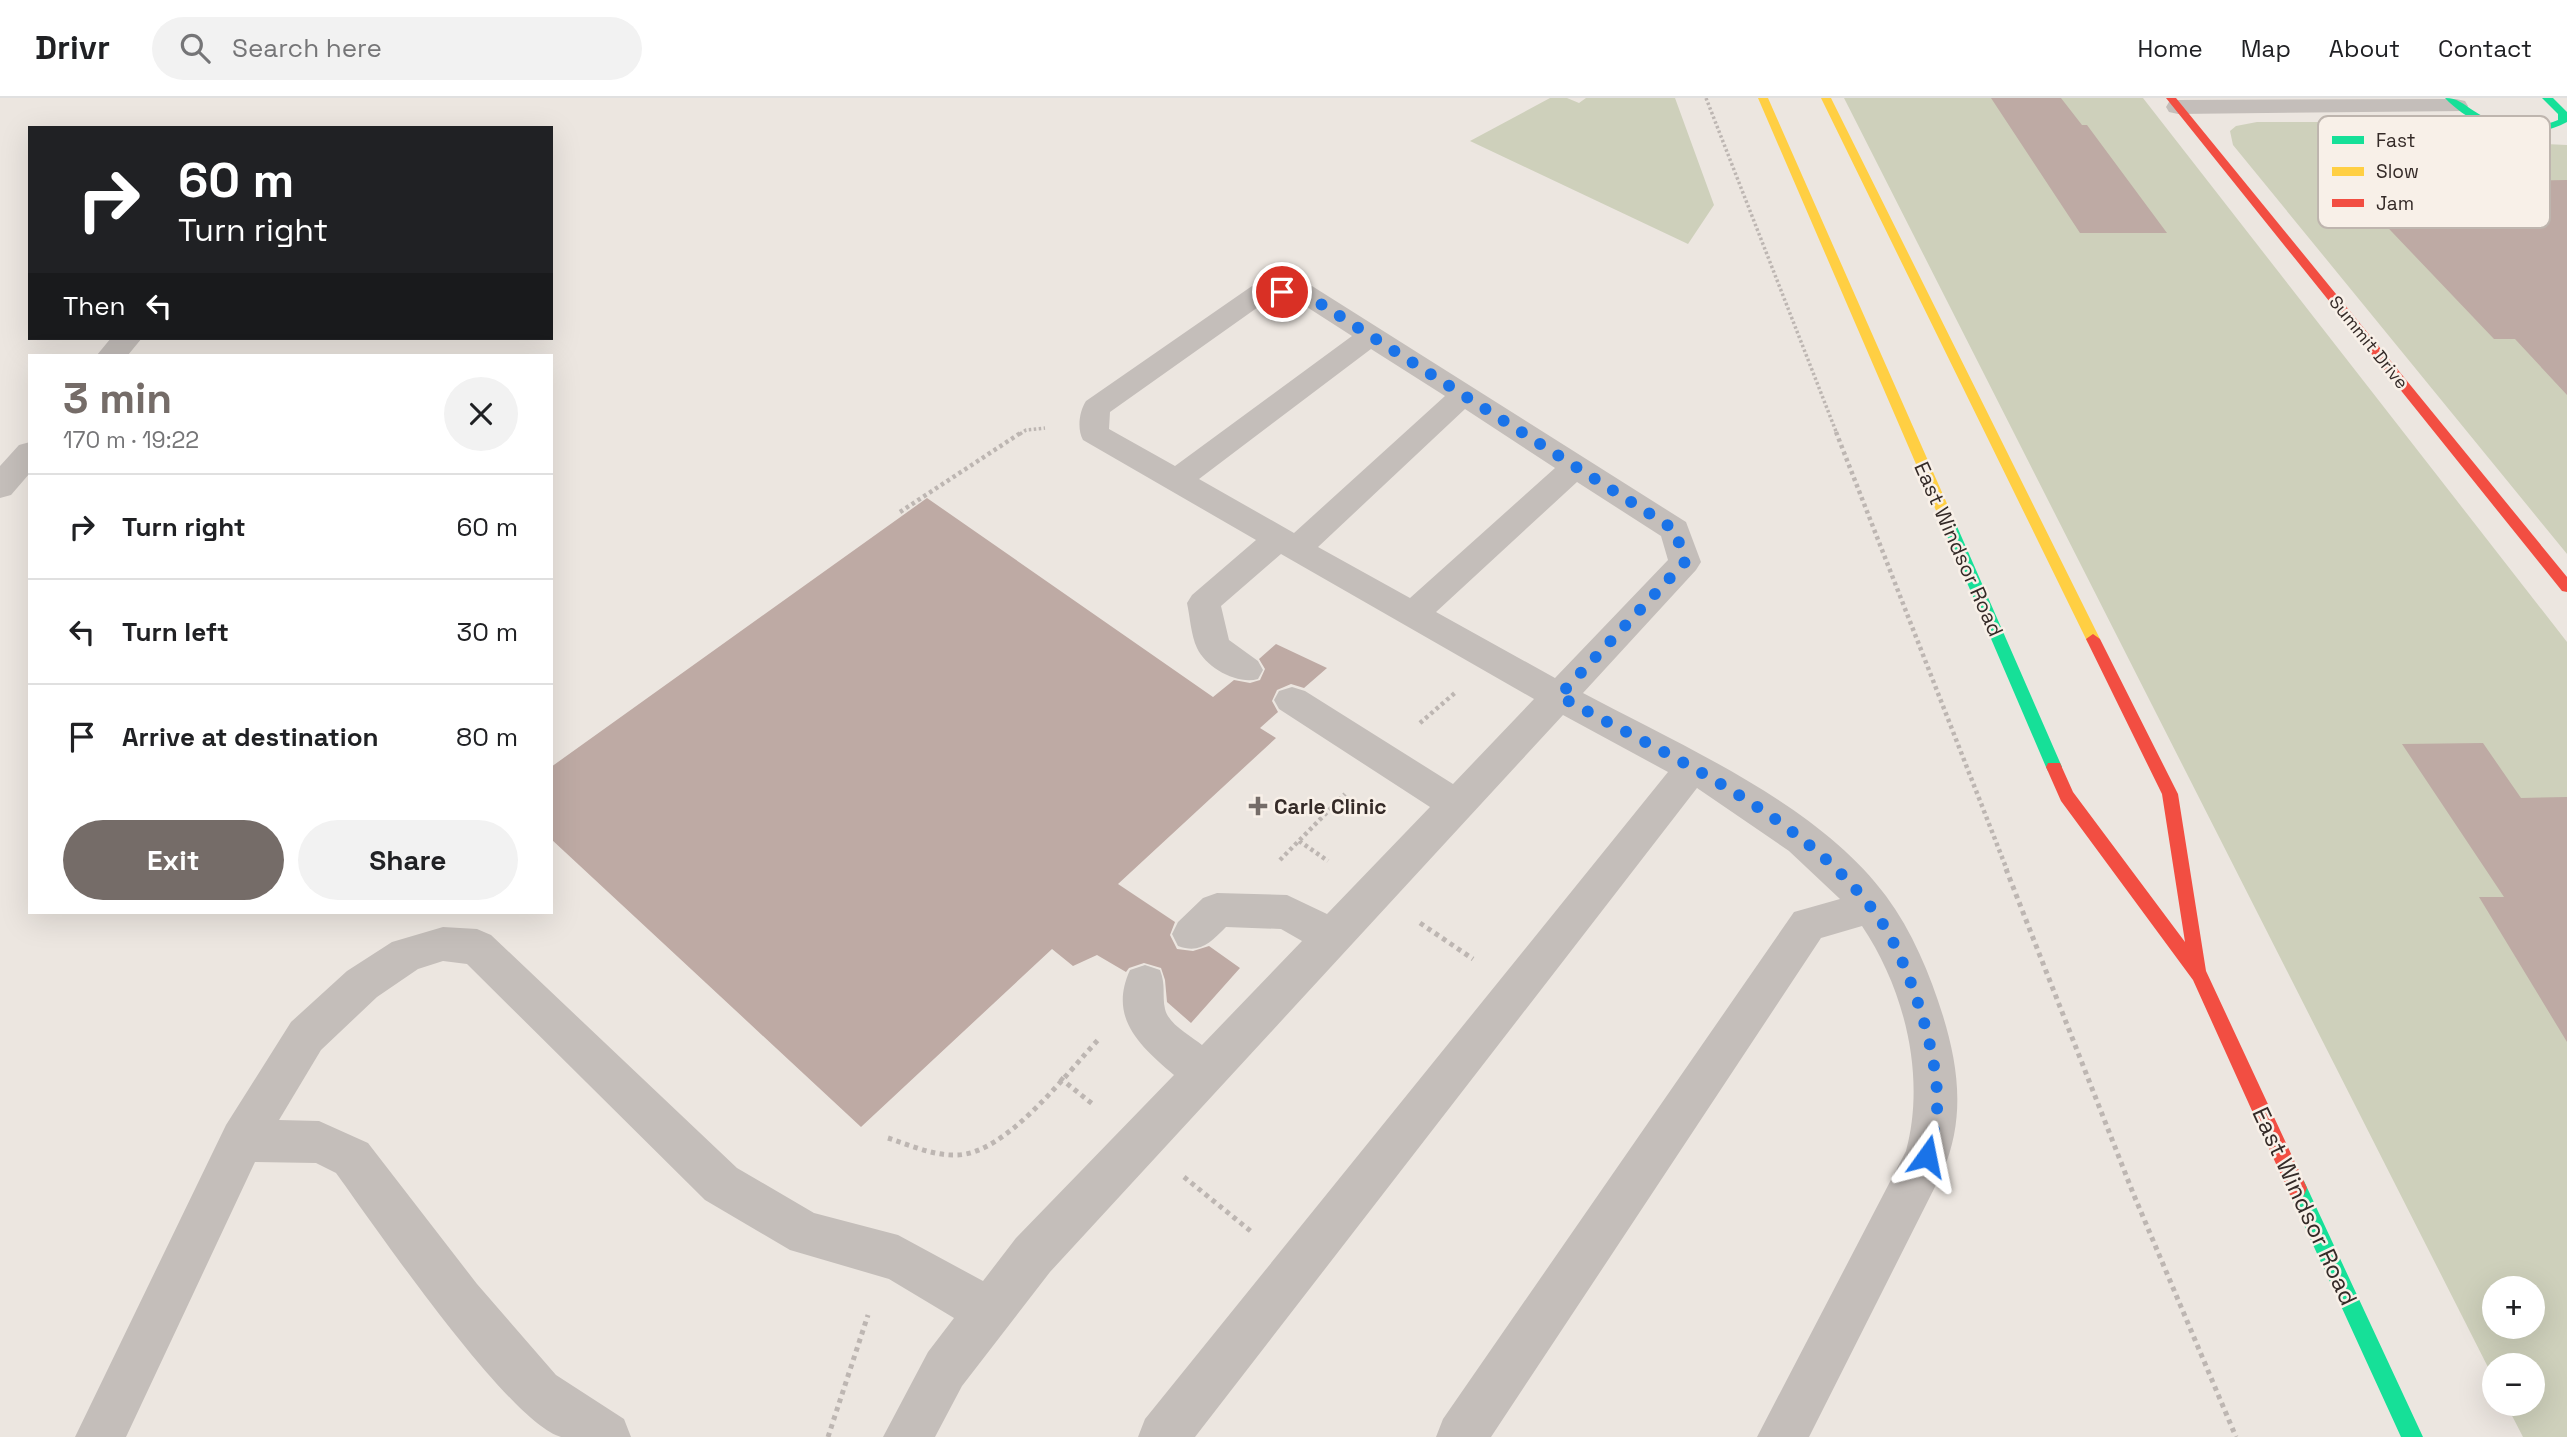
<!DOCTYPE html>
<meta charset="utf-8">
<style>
:root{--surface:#fff;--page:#f2f2f2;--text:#202124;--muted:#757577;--line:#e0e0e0;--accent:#756c68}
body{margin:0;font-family:"Space Grotesk",sans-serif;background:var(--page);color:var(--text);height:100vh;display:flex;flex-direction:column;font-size:26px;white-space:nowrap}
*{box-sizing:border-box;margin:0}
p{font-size:23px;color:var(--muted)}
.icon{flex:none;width:38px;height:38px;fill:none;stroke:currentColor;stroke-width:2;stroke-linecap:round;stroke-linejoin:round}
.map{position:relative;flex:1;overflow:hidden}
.panel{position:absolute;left:28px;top:256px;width:525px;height:560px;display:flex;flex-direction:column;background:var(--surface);border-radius:0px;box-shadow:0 7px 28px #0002}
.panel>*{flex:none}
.banner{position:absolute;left:28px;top:28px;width:525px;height:214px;border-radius:0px;box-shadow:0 7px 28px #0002;background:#202124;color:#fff;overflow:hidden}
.fabs{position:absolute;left:2482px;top:1178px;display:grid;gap:14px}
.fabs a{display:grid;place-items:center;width:63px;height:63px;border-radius:50%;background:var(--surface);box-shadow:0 7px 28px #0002;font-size:35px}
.pin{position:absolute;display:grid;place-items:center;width:60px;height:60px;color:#fff;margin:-30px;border:4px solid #fff;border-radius:50%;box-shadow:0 2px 7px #0007}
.me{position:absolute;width:77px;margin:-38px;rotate:12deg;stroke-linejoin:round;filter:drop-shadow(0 0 5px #0008)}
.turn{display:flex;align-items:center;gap:24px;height:147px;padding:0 35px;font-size:32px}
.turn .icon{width:91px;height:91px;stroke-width:2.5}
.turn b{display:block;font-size:49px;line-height:60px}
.then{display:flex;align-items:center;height:66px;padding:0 35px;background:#0003;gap:14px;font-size:26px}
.round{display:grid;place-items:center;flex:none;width:74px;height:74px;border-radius:37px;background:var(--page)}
.overview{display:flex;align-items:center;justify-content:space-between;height:119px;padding:0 35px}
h1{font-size:42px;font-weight:700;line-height:52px;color:var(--accent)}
.primary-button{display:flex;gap:14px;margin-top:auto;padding:14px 35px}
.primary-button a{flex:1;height:80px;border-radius:42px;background:var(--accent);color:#fff;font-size:28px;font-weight:700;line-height:80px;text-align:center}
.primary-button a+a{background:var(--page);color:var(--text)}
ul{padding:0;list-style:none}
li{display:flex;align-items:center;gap:21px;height:105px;padding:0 35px;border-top:2px solid var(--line)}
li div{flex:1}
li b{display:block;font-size:26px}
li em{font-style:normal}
header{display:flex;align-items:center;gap:42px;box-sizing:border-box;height:98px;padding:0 35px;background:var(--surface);border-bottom:2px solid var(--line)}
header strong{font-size:33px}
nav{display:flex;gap:38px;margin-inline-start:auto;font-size:24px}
.search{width:490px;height:63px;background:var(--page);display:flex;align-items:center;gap:18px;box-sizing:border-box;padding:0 24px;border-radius:38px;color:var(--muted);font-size:26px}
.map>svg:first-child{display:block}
.green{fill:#ced0bb;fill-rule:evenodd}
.building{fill:#beaaa4}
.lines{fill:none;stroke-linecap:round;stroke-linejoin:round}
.path-far2{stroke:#bdb6b2;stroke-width:3.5;stroke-dasharray:2.5 2.5;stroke-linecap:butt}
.path-far1{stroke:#bdb6b2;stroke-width:4.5;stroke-dasharray:3.5 3.5;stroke-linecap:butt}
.path{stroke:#bdb6b2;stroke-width:5;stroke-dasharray:4.5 4.5;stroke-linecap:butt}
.lane{fill:#c4beba;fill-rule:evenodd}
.street{fill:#c4beba;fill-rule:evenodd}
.fast{fill:#16e098;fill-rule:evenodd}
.slow{fill:#ffcf43;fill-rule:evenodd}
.jam{fill:#f24e42;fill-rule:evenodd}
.route{stroke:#1a73e8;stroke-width:12;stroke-dasharray:0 21.6}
.poi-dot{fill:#756c68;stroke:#f8f0e8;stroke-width:2.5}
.labels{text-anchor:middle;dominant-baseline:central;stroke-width:5;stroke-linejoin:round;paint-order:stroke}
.far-street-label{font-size:18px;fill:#352b28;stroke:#f8f0e8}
.street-label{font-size:21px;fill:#352b28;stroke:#f8f0e8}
.poi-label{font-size:21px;font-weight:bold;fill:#352b28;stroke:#f8f0e8;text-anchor:start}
.near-street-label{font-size:24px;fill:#352b28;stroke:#f8f0e8}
.key{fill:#f8f0e8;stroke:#beb5ae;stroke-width:2}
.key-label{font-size:19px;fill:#352b28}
</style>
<header>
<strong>Drivr</strong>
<div class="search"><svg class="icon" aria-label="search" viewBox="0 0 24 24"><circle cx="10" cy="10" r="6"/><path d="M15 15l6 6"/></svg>Search here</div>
<nav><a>Home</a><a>Map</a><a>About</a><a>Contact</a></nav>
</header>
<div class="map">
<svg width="2567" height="1339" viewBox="0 0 2567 1339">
<rect width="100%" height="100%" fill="#ece6e0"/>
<!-- green -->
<path class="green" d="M1550,0h17l12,5 7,-5h89l39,107 -26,39 -218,-103z
M1844,0h299l424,544v795h-44l-17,-33h26v-39h-38v14zM2494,1190h38v38h-38z
M2257,24h150l44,3 70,18 46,2v409l-334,-409 -3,-14 6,-5z"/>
<!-- building -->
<path class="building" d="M1991,0h70l21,27h5l80,108h-87z
M2331,70l118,1 12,13 106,-2v215l-52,-56h-21z
M927,400l286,199 21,-17 16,3 10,-3 5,-11 -6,-10 17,-15 51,24 -23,20 -13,-4 -14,6 -5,11 6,11 -18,16 16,10 -158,146 57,38 -5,13 7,14 16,2 16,-5 31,22 -49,55 -24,-21 -2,-22 -4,-12 -17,-5 -15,5 -3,4 -29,-17 -24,11 -21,-17 -191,178 -310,-288v-72z
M2483,645l38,55 46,-1v245l-88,-145h25l-102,-153z"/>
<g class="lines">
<!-- path-far2 -->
<path class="path-far2" d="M1706,0l131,336
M1020,336l6,-4 19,-2"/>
<!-- path-far1 -->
<path class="path-far1" d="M1836,334l171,438
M900,414l122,-80
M1420,625l36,-31
M1299,743l29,20
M1280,762l65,-66"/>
<!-- path -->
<path class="path" d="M2006,771l127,324 103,244
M1420,825l53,36
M1060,980l35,28
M888,1040c22,7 45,18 69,17 49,-1 109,-81 141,-115
M1184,1079l69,56
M828,1339l40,-122"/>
<!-- lane -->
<path class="lane" d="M1262,186l50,2 374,236 15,40 -5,8 -113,123c99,53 235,111 303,203 26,35 44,78 57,120 16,52 22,103 0,155l-134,266h-52l149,-286c20,-74 -1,-161 -44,-225l-41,12 -330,499h-55l7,-18 351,-507 46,-13 -51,-48 -92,-63 -502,649h-57l7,-18 523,-647 -105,-57 -513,557 -88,114 -27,51h-52l45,-85 26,-34 -65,-39 -99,-29 -85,-50 -238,-236 -24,-3 -25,8 -41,28 -56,53 -42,70 40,1 49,22 109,141 79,91 68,44 7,18c-19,0 -52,0 -70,0 -52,-14 -187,-212 -225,-264l-20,-10 -61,-1 -129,275h-51l151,-312 65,-103 56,-51 45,-29 51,-15 34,2 14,6 246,233 77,45 84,22 85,46 33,-43 158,-163c-34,-29 -66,-57 -44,-105l15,-5 15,5c6,15 2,25 5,39 3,15 26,27 37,36l100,-104 -21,-12 -55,-2c-16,16 -26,27 -48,19l-6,-12 6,-12 25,-24 14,-5 70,2 40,19 103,-107 -151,-98 -5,-9 5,-9 13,-4 13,4 148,93 81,-85 -253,-145 -60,52 8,34 29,21 5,9 -5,9c-20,6 -52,-11 -61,-31 -6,-13 -7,-31 -10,-45l5,-8 64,-55 -173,-100c-6,-11 -4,-28 3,-39l166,-115zM1268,202h28l56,36 -177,130 -66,-37 1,-17zM1371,251l74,47 -151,137 -95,-54zM1465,311l90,59 -145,130 -92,-51zM1577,384l84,54 7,24 -113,118 -119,-66z"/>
<!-- street -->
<path class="street" d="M2456,1l9,2 3,5 -3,5 -287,3 -9,-2 -3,-5 3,-5 9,-2z
M111,240h31l-14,17h-31z
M30,344v31l-19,22 -11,3v-32l19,-21z"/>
<!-- fast -->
<path class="fast" d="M2445,0c13,0 18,6 29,13 26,17 56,21 84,9v-6l-16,-16h11l14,14v10c-40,22 -92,8 -122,-24z
M1945,412l7,5 110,252 -2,4h-12l-2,-4 -108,-252z
M2297,1081l7,2 119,256h-22l-114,-249 3,-7z"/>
<!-- slow -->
<path class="slow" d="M1758,0h10l184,417 -2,3h-10l-2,-3z
M1821,0h10l269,541 -2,4h-10l-2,-4z"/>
<!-- jam -->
<path class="jam" d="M2166,0h10l391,479v15l-5,-1z
M2093,536l7,5 78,155 28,177 101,217 -3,7 -7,2 -7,-2 -97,-215 -132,-179 -15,-34 2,-4h12l13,29 112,150 -23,-148 -76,-155z"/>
</g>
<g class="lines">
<!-- route -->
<path class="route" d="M1282,194h20l373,238 10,32 -126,134c105,58 235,114 311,210 22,27 36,62 47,94 11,32 22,76 20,110 0,15 -7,32 -10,46"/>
</g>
<!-- markers -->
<path class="poi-dot" d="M1254.5 697.5h7v7h7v7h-7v7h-7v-7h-7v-7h7z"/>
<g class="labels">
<!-- far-street labels -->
<g class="far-street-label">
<text transform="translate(2369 244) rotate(51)">Summit Drive</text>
</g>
<!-- street labels -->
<g class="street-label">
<text transform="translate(1959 451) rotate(66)">East Windsor Road</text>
</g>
<!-- poi labels -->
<g class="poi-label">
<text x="1274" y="708">Carle Clinic</text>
</g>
<!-- near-street labels -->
<g class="near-street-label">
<text transform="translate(2305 1108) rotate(65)">East Windsor Road</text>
</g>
</g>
<!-- legend -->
<rect x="2318" y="18" width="232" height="112" rx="10" class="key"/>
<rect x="2332" y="38" width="32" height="8" fill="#16e098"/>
<rect x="2332" y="69" width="32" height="9" fill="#ffcf43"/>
<rect x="2332" y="101" width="32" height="8" fill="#f24e42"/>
<g class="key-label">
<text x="2376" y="49">Fast</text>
<text x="2376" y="80">Slow</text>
<text x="2376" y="112">Jam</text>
</g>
</svg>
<div class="fabs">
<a>+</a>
<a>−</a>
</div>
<div class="pin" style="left:1282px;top:194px;background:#d93025"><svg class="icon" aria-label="arrive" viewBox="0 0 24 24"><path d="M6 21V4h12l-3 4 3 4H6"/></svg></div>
<svg class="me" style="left:1927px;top:1058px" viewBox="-20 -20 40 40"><path d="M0-17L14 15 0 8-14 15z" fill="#1a73e8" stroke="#fff" stroke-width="4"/></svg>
<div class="banner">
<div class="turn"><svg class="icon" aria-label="right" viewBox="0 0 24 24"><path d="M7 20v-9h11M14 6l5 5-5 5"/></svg><div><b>60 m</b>Turn right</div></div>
<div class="then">Then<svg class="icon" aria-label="left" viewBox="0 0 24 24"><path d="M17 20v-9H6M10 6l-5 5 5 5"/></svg></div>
</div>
<section class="panel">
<div class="overview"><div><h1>3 min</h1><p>170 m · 19:22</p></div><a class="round"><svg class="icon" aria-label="close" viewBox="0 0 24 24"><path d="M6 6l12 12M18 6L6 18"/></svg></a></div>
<ul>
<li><svg class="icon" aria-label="right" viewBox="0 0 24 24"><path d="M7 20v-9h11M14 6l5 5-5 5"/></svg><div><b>Turn right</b></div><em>60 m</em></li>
<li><svg class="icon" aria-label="left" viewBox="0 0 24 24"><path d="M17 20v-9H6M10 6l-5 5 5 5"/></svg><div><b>Turn left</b></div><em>30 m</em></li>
<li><svg class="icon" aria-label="arrive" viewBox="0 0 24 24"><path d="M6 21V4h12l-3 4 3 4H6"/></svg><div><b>Arrive at destination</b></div><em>80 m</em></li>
</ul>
<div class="primary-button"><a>Exit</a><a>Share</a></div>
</section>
</div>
